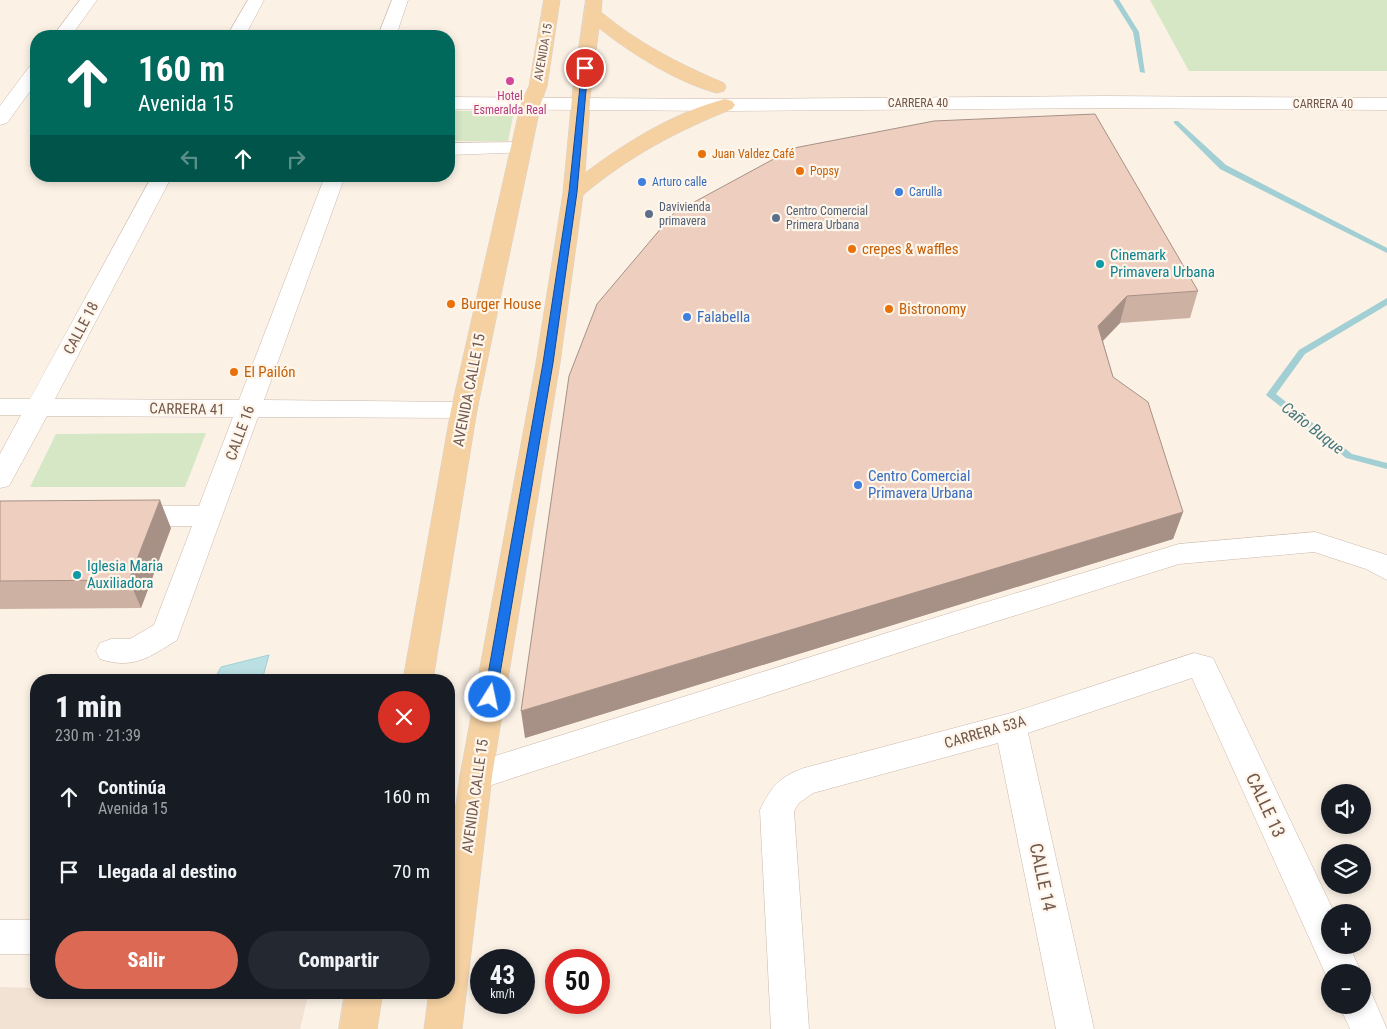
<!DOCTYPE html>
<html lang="es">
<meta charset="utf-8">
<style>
:root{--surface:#171b24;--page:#242831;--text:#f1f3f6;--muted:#9ea1a6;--accent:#dc6953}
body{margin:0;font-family:"Roboto Condensed",sans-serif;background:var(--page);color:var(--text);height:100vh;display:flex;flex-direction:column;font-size:19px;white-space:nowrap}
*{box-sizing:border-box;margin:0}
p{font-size:16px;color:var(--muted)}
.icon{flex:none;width:28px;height:28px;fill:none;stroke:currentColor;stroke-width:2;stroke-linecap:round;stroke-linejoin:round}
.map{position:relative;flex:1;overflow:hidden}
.sheet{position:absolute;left:30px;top:674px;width:425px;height:325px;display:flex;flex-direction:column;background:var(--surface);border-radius:20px;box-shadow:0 2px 8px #0003}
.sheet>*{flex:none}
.top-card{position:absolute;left:30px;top:30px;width:425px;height:152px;border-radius:20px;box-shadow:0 2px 8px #0003;background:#00695c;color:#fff;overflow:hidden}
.buttons{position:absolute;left:1321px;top:784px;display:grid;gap:10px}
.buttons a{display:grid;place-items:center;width:50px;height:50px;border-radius:50%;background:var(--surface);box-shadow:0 2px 8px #0003;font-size:25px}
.speed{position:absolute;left:470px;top:949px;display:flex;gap:10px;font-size:25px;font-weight:700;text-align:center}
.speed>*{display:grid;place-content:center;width:65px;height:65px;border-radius:50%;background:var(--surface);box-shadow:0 2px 8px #0003;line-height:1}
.speed small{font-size:12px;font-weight:400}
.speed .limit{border:8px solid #d22;background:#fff;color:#111}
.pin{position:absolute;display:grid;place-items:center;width:42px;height:42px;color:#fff;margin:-21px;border:2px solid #fff;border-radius:50%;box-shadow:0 1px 5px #0007}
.me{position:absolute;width:55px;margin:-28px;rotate:10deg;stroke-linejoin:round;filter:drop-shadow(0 0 4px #0008)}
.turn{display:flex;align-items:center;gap:18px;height:105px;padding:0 25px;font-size:22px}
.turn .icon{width:65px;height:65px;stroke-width:2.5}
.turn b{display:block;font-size:35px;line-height:42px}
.lanes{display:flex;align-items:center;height:48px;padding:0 25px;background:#0003;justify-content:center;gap:25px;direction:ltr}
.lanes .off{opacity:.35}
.round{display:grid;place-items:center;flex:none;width:52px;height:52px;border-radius:26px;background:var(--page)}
.summary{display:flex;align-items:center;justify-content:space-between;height:85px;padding:0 25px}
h1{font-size:30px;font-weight:800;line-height:38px}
.button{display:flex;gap:10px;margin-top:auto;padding:10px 25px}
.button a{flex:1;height:58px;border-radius:30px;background:var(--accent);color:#fff;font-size:20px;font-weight:800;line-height:58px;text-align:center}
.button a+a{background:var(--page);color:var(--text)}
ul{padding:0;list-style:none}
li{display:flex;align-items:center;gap:15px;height:75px;padding:0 25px}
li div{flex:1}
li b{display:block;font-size:19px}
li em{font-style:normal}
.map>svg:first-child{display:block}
.residential{fill:#f2e2d4}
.green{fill:#d5e7c5}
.water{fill:#bbe0e3;stroke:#a2cfd4}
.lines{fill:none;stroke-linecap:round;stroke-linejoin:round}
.stream{fill:#a2cfd4;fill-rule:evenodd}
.minor-casing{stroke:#ccb8ac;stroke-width:1}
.major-casing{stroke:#d8d0cd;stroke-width:1}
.minor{fill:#fff;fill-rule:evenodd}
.major{fill:#f5d1a2;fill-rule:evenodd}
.wall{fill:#cdb2a4}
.shaded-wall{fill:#a79186}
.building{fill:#eecfbf;stroke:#a79186}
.route{fill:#1a73e8;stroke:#114b97}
.hotel-dot{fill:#d1479c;stroke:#fef5eb;stroke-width:2}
.food-dot{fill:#e8710a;stroke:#fef5eb;stroke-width:2}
.shop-dot{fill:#3f7fe0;stroke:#fef5eb;stroke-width:2}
.service-dot{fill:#5c6f8a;stroke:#fef5eb;stroke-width:2}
.culture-dot{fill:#0f9aa8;stroke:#fef5eb;stroke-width:2}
.labels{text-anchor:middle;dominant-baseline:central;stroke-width:4.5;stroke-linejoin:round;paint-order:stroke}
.far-street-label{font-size:12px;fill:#72574c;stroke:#fef5eb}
.far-hotel-label{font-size:12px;fill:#b23c85;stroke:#fef5eb}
.far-food-label{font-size:12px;fill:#c56008;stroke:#fef5eb;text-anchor:start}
.far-shop-label{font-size:12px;fill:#366cbe;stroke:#fef5eb;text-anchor:start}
.far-service-label{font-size:12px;fill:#4e5e75;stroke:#fef5eb;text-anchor:start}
.food-label{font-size:15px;fill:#c56008;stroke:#fef5eb;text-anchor:start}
.culture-label{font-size:15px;fill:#0d838f;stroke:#fef5eb;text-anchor:start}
.shop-label{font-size:15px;fill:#366cbe;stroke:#fef5eb;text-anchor:start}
.street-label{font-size:15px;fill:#72574c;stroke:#fef5eb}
.water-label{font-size:16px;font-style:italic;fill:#44777d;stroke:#fef5eb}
.near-street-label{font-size:18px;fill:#72574c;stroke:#fef5eb}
</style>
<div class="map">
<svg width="1387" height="1029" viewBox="0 0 1387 1029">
<rect width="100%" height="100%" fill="#fbf1e5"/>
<!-- residential -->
<path class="residential" d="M0,987l36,1v4h154l118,4 -8,33h-300z"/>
<!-- green -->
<path class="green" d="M1150,0h237v71h-198z
M449,111h65l-6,30h-59z
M206,433l-21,54h-155l26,-53z"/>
<!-- water -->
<path class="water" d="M269,655l-7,25h-48l7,-13z"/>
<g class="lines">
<!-- stream -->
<path class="stream" d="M1113,0h6l20,32 6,41 -5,-1 -7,-40z
M1174,121h4l48,44 161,83v5l-167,-84 -46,-46z
M1387,298v7l-82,49 -29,40 76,60 35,9v6l-41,-11 -80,-63 33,-45z"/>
<!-- minor casing -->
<g class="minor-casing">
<path id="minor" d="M80,0h17l-26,36h-18z
M248,0h16l-19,36h-18z
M392,0h16l-12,36h-18z
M36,65v18l-29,40 -7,2v-19l29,-39z
M1106,96l281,2v12l-281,-2 -381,3 -276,-2v-12l276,2z
M522,142l7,2 3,4 -3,4 -80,3v-12z
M152,176h20l-117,223 184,1 86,-224h20l-81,224 200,2 9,2 4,6 -4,6 -9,2 -206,-1 -81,223c-27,17 -44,30 -77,19l-4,-8 4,-8 11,-4h19l24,-14 38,-99h-63l-10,-3 -4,-7 4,-7 10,-3h70l34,-89 -186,-1 -38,70 -9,2v-34l21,-39h-21v-16h30z
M1315,532l72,23v25l-21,-11 -52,-17 -135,12 -226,71 -477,155 -12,-4 -4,-10 4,-10 12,-4 471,-148 232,-70z
M1194,653l19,5 121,254h-4v33h19l12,27h-31v12l-138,-306 -164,55 66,296h-38l-58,-286 -185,50 -14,10 -5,8 15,218h-38l-11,-219c11,-23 19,-33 44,-42l207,-55z
M0,920h36v34h-36z
M1362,989l9,3 16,37h-37l-11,-24h23z"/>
</g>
<!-- major casing -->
<g class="major-casing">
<path id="major" d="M544,0h16l-13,86 -6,17 -64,307 -44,270h-30l48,-270 70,-307 8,-17z
M586,0h16l-1,12c37,31 78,52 123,71l2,4 -2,4 -7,2c-39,-10 -87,-40 -118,-65l-8,59 -6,86c41,-31 90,-61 140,-74l7,2 3,4 -3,4c-55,22 -104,48 -149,86l-23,168 -68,413 -30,253h-38l5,-37h20v-138l11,-78 76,-413 27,-170 10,-106z
M345,992h38l-6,37h-38z"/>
</g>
<!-- minor -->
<use href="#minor" class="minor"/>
<!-- major -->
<use href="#major" class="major"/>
</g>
<!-- wall -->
<path class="wall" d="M1198,291l-8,27 -70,5 -17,18 10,36 70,135 -10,27 -648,199 72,-434z
M0,501l171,27 -30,80 -141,1z"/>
<!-- shaded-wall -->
<path class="shaded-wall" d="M1127,296l-7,27 -29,30 7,-27z
M160,500l11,28 -30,80 -12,-28z
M1183,512l-10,27 -648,199 -4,-27z"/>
<!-- building -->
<path class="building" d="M1095,114l103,177 -71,5 -29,30 15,51 35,25 35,110 -662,199 48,-335 28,-72 77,-91 120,-65 140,-27z
M160,500l-31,80 -129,1v-80z"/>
<!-- route -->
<path class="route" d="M582,67l6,1 -11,124 -24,171 -57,334 -6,5 -6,-5 59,-334 26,-171z"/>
<!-- markers -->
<circle class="hotel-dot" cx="510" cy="81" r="5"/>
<g class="food-dot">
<circle cx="702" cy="154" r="5"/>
<circle cx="800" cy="171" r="5"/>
<circle cx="852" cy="249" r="5"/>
<circle cx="451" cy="304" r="5"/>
<circle cx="889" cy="309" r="5"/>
<circle cx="234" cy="372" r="5"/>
</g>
<g class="shop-dot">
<circle cx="642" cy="182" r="5"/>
<circle cx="899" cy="192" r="5"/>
<circle cx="687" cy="317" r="5"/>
<circle cx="858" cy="485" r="5"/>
</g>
<g class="service-dot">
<circle cx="649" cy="214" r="5"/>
<circle cx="776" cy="218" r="5"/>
</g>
<g class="culture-dot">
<circle cx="1100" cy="264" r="5"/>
<circle cx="77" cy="575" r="5"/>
</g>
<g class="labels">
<!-- far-street labels -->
<g class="far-street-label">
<text transform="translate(543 52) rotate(-80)">AVENIDA 15</text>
<text x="918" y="103">CARRERA 40</text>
<text x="1323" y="104">CARRERA 40</text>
</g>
<!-- far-hotel labels -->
<g class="far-hotel-label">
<text x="510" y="96">Hotel<tspan x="510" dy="14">Esmeralda Real</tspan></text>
</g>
<!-- far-food labels -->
<g class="far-food-label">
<text x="712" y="154">Juan Valdez Café</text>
<text x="810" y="171">Popsy</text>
</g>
<!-- far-shop labels -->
<g class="far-shop-label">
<text x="652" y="182">Arturo calle</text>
<text x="909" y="192">Carulla</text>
</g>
<!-- far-service labels -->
<g class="far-service-label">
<text x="659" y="207">Davivienda<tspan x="659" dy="14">primavera</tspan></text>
<text x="786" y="211">Centro Comercial<tspan x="786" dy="14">Primera Urbana</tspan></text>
</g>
<!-- food labels -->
<g class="food-label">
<text x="862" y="249">crepes &amp; waffles</text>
<text x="461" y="304">Burger House</text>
<text x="899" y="309">Bistronomy</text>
<text x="244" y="372">El Pailón</text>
</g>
<!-- culture labels -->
<g class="culture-label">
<text x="1110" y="255">Cinemark<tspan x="1110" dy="17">Primavera Urbana</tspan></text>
<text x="87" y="566">Iglesia Maria<tspan x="87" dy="17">Auxiliadora</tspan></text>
</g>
<!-- shop labels -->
<g class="shop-label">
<text x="697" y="317">Falabella</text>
<text x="868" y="476">Centro Comercial<tspan x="868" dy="17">Primavera Urbana</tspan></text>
</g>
<!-- street labels -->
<g class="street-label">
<text transform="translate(81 328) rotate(-62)">CALLE 18</text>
<text transform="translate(469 390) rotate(-79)">AVENIDA CALLE 15</text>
<text transform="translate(187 409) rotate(1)">CARRERA 41</text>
<text transform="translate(240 433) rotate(-70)">CALLE 16</text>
<text transform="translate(985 732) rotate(-16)">CARRERA 53A</text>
<text transform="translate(475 796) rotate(-82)">AVENIDA CALLE 15</text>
</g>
<!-- water labels -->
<g class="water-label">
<text transform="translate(1313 428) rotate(38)">Caño Buque</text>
</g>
<!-- near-street labels -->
<g class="near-street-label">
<text transform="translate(1266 805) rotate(65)">CALLE 13</text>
<text transform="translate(1043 877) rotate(78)">CALLE 14</text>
</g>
</g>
</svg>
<div class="buttons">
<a><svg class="icon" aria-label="sound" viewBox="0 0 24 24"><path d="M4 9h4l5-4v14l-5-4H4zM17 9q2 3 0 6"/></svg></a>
<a><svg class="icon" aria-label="layers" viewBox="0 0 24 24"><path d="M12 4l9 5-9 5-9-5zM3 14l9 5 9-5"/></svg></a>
<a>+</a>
<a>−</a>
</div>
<div class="speed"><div>43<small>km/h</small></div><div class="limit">50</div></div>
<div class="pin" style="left:585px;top:68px;background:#d93025"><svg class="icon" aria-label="arrive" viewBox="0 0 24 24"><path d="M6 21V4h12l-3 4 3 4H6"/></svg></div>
<svg class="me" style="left:490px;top:697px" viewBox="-20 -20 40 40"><circle r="17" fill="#1a73e8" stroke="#fff" stroke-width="3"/><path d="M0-11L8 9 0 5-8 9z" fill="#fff"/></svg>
<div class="top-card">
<div class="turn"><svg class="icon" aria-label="ahead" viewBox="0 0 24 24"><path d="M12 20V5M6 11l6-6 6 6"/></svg><div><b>160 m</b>Avenida 15</div></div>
<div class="lanes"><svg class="icon off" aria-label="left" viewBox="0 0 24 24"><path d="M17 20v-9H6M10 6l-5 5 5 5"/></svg><svg class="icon" aria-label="ahead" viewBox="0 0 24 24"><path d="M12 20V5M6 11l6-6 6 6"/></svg><svg class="icon off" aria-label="right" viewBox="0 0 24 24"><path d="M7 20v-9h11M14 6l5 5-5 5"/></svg></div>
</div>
<section class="sheet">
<div class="summary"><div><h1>1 min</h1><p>230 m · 21:39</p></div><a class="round" style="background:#d93025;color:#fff"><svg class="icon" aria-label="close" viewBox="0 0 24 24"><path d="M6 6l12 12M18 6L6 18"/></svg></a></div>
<ul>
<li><svg class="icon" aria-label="ahead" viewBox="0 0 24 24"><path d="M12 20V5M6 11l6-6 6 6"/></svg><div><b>Continúa</b><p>Avenida 15</p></div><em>160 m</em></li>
<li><svg class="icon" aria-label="arrive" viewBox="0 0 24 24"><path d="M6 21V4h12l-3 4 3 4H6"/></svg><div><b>Llegada al destino</b></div><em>70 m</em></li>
</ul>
<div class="button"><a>Salir</a><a>Compartir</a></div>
</section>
</div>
